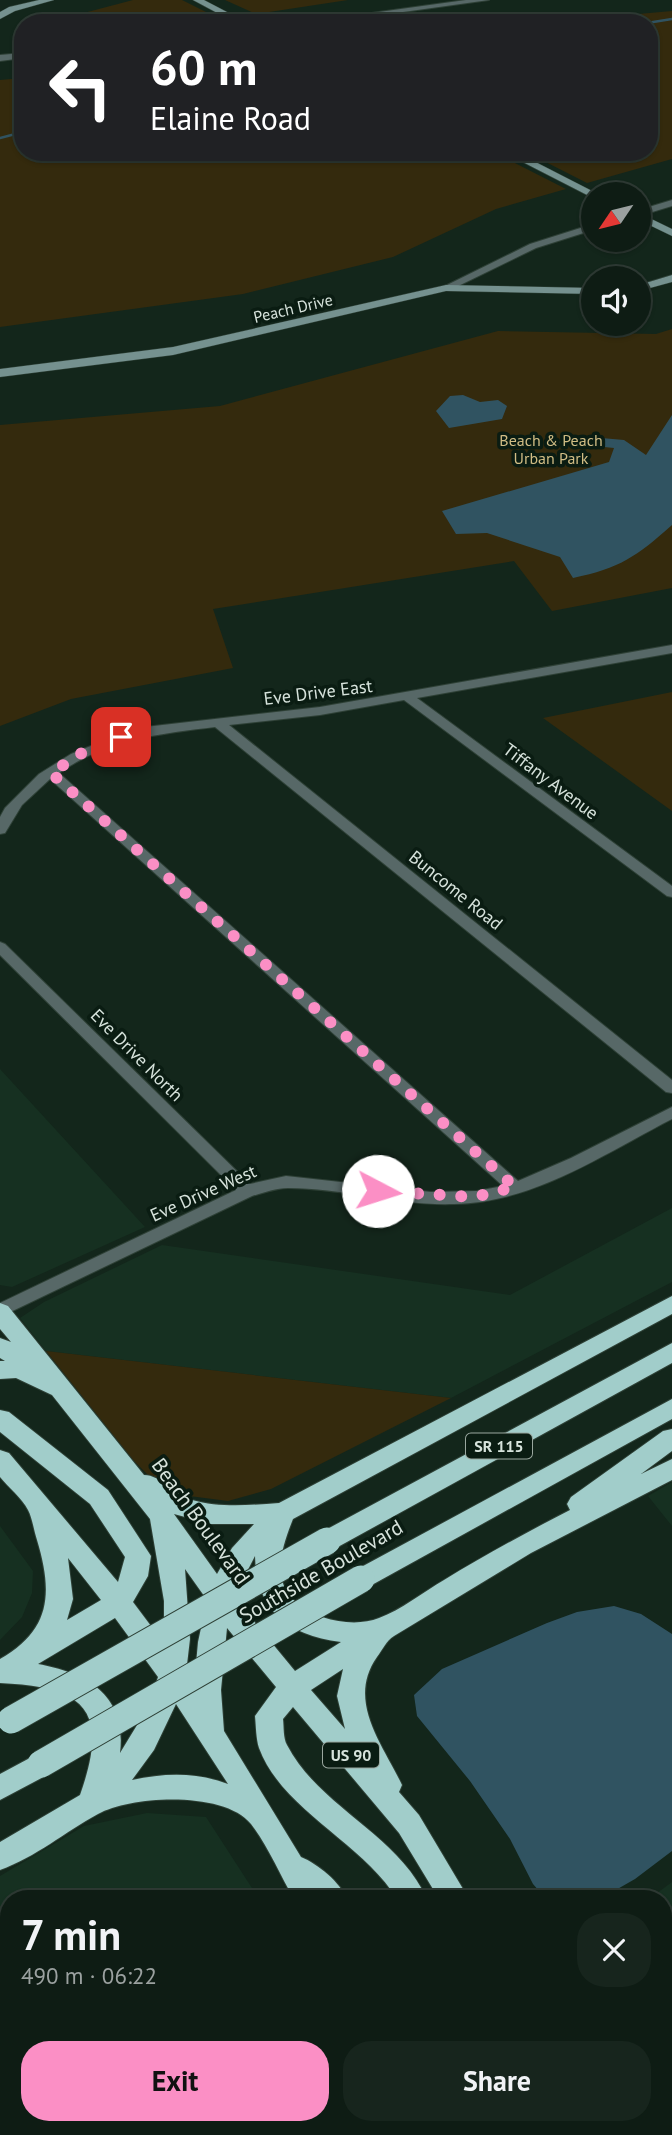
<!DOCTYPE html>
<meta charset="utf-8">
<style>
:root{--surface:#0e1c14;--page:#17251d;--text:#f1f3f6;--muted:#9ba1a0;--line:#2e3a34;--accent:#fb8fc5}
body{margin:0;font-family:"PT Sans",sans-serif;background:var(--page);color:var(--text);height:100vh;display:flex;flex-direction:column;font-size:26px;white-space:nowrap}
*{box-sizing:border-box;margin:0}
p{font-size:23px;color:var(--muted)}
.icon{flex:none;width:38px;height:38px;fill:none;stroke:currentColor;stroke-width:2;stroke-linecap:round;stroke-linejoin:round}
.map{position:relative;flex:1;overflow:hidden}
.sheet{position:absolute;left:0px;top:1890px;width:672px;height:245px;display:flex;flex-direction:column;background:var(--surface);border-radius:28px 28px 0 0;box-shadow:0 2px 5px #0004,0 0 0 2px var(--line)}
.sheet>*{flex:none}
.banner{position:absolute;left:14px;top:14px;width:644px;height:147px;border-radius:28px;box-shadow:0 2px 5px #0004,0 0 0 2px var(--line);background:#202124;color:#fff;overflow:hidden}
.needle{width:46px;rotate:235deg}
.tools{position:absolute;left:581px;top:182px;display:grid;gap:14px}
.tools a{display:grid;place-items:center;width:70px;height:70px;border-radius:50%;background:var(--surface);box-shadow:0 2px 5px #0004,0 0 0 2px var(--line);font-size:35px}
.pin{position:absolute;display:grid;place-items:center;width:60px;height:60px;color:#fff;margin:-30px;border-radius:14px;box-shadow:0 4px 10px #0006}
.me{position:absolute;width:77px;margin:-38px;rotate:95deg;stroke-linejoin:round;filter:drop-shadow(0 0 5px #0008)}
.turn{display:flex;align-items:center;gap:24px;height:147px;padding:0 21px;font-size:32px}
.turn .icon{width:91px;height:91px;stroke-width:2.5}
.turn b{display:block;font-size:49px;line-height:60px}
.round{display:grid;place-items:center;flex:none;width:74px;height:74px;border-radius:28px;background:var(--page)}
.headline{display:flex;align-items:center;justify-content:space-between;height:119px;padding:0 21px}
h1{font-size:42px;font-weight:700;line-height:52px}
.action{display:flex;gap:14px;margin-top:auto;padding:14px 21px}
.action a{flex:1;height:80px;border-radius:28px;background:var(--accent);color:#111;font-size:28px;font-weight:700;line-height:80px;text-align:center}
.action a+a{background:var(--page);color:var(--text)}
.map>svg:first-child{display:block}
.built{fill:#163021}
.green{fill:#342a0d}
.water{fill:#305361}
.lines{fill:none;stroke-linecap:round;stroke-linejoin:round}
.stream{stroke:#305361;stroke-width:2.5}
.street-casing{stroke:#2e4036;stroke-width:2}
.secondary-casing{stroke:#2e4036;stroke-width:1}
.highway-casing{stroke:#2e4036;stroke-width:2}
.street{fill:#576867;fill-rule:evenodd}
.secondary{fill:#75918f;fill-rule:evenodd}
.highway{fill:#a1cdca;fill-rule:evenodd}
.highway-bridge-casing{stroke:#2e4036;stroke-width:29;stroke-linecap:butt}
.highway-bridge{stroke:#a1cdca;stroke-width:27}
.shaded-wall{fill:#253021}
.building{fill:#4d5444;stroke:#636b5c;stroke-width:2}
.route{stroke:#fb8fc5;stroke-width:12;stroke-dasharray:0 21.6}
.labels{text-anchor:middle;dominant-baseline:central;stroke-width:7;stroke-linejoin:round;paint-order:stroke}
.far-street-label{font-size:16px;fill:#d7e3dc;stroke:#0a1c12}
.far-park-label{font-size:16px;fill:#d1bd85;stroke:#0a1c12}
.shield{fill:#0a1c12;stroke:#9aa79f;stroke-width:2}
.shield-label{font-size:16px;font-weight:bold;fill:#d7e3dc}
.street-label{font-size:18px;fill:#d7e3dc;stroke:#0a1c12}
.near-street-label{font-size:21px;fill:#d7e3dc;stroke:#0a1c12}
</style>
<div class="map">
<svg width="672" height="2135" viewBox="0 0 672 2135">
<rect width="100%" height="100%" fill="#13261b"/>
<!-- built -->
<path class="built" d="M0,1069l145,158 -133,60 -12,-2z
M672,1208v74l-221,116 -405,-47 -26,-33 24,-16 118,-57 348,50z
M672,1482v44l-24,-30z
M0,1526l33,45 -1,22 -10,24 -22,23z
M147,1813l59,4 53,82h-250v227h130l-11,9h-128v-259l84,-50z
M672,1882v253h-44l-5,-9h40v-227h-14z
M211,2126h209l5,9h-226z"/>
<!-- green -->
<path class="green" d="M133,0h49l34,17 -54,4 -28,-7 -55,9h-33z
M225,0h123l-92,14z
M672,11v148l-85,24 -61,-31h123v-129h-112z
M23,78v74h470l73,37 -70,20 -103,48 -150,37 -243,33v-247z
M672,329v259l-120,23 -38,-50 -301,48 20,59 -162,31 -71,27v-301l220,-19 278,-75 158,3z
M672,692v119l-129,-93z
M46,1351l405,47 -180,91 -43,12 -62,-8 -32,-32z"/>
<!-- water -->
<path class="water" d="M463,395l17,7 18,-2 9,6 -5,13 -53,9 -13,-17 14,-15z
M672,415v110c-36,32 -52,43 -99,53l-13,-21 -73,-24 -31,1 -14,-23 167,-49 5,-14 -59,-6 35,-5 34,3 22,15z
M614,1606l27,8 31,20v217l-37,28 -35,20h-54l-13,-15 -23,-45 -40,-58 -53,-65 -3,-21 28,-26 105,-46 30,-11z"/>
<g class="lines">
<!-- stream -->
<path class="stream" d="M647,23l25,-4
M0,138l23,-6"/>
<!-- street casing -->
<g class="street-casing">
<path id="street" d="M466,0h23l-165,23h-25z
M23,53v5l-23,3v-6z
M672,200v6l-33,10v-6z
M593,224v6l-57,18 -86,42 -9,-2 89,-44z
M672,645v8l-255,45 255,188v11l-5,-1 -263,-196 -84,15 -91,10 443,355v13l-6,-1 -451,-365c-57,7 -107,12 -156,46l459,408 53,-23 101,-51v12c-68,35 -139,84 -218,85 -56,2 -110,-16 -166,-16 -12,0 -25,5 -36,8l-252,121v-14l236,-113 -236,-235v-13l5,2 245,240 36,-8 145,16 46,-1 26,-5 -453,-407 -28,26 -17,28 -5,1v-17l5,-9 34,-34 32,-20 52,-21 22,-6 175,-20z
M159,2126h31l-5,9h-30z"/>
</g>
<!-- secondary casing -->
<g class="secondary-casing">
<path id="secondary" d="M39,0h15l-39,11 -15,8v-7l9,-5z
M193,0h11l44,23h-12z
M503,152h13l82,42 -9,2z
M639,213l33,16v7l-33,-16z
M672,275v7l-33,9v-6z
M446,285l147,3v6l-147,-3 -273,64 -173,22v-8l173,-22z"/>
</g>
<!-- highway casing -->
<g class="highway-casing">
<path id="highway" d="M672,1296v18l-379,205c-11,28 -23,62 4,84 20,17 57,25 82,15 22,-8 44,-26 65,-38 41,-25 83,-48 126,-70l-3,-6 4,-7 92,-66 9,-2v22l-31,23 31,-15v21l-141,73 -137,83c-8,5 -11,13 -17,21 -31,44 6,88 25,128l-3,7 20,23 50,84h-30l-40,-66 -106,-126 -10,12c1,8 0,19 4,26 33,63 110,88 140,154h-30c-34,-56 -115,-89 -138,-151 -3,-9 -3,-22 -4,-32l21,-29 -49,-59 -6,62 3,41 77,126c17,7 39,25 46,42h-53c-14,-24 -26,-53 -43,-75 -26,-33 -119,-29 -153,-10 -33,18 -62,43 -98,56v-28l80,-47c30,-85 6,-108 -80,-112v-24c51,-29 53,-66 37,-119 -3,-9 -5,-23 -9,-30 -6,-12 -20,-23 -28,-33v-27l9,3 109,129 7,-25 -35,-53 -90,-72v-22l9,2 99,78 43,66 -3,20 -15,26 30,40 1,-3v-38l-14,-82 -98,-124 -36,-17 -16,1v-18h5l-5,-3v-20l11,4 -11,-13v-26l8,3 136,169c17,0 31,20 48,25 28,8 58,5 87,3zM174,1514l37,10h43l-22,24 -15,26zM255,1556c1,53 31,79 86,86l-46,29 -61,-74zM68,1558l33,42 -34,20 6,-21zM185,1569l22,31 -9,42 -4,44 -8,-13 4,-34zM115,1618l43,59 -10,30 -28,46c7,-58 -33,-80 -82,-89zM343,1669l-6,27 8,33 -34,-39zM176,1704l52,80c-32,-12 -63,-11 -96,-4l22,-30z
M672,1343v20l-336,185 -9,3 -9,-3 -4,-7 4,-7z
M672,1399v20l-302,167 -9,4 -9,-4 -4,-7 4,-7z
M41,1752l10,3 4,9 -4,9 -51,27v-26z
M438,2126h34l4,9h-34z
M554,2126h32l4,9h-32z"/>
</g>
<!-- street -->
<use href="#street" class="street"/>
<!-- secondary -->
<use href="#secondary" class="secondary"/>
<!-- highway -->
<use href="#highway" class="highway"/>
<!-- highway-bridge casing -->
<g class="highway-bridge-casing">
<path id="highway-bridge" d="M11,1720l316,-179
M41,1764l320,-185"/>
</g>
<!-- highway-bridge -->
<use href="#highway-bridge" class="highway-bridge"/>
</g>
<!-- shaded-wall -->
<path class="shaded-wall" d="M348,2126h13v8l-2,1h-22z"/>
<!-- building -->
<path class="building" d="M259,2126h89l-11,9h-89z"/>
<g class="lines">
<!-- route -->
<path class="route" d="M121,737l-36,14 -34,22 464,414 -40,10 -97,-6"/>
</g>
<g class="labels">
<!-- far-street labels -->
<g class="far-street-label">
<text transform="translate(293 308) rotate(-13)">Peach Drive</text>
</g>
<!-- far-park labels -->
<g class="far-park-label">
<text x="551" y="440">Beach &amp; Peach<tspan x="551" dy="18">Urban Park</tspan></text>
</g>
<!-- shield labels -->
<g class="shield">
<rect x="466" y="1433.5" width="66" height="25" rx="5"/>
<rect x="323" y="1742.5" width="56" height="25" rx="5"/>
</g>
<g class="shield-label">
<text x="499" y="1446">SR 115</text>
<text x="351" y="1755">US 90</text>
</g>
<!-- street labels -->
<g class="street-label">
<text transform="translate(318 692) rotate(-7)">Eve Drive East</text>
<text transform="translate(551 781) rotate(37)">Tiffany Avenue</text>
<text transform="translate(456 890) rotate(39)">Buncome Road</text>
<text transform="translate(137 1055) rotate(45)">Eve Drive North</text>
<text transform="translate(203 1193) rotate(-24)">Eve Drive West</text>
</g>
<!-- near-street labels -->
<g class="near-street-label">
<text transform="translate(201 1521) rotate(54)">Beach Boulevard</text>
<text transform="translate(321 1571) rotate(-30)">Southside Boulevard</text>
</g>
</g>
</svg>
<div class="tools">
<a><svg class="needle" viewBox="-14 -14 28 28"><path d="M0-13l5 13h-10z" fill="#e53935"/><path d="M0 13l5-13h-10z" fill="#9ba1a0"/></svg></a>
<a><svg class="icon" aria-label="sound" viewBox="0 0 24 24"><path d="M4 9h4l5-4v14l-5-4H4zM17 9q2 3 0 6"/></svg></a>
</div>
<div class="pin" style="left:121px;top:737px;background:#d93025"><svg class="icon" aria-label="arrive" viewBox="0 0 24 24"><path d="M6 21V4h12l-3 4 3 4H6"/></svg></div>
<svg class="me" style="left:378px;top:1191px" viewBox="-20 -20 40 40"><circle r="19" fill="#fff"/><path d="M0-13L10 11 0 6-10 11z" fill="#fb8fc5"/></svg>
<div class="banner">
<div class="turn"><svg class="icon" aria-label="left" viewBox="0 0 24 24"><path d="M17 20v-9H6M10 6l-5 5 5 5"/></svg><div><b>60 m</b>Elaine Road</div></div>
</div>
<section class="sheet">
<div class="headline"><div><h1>7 min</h1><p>490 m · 06:22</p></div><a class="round"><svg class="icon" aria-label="close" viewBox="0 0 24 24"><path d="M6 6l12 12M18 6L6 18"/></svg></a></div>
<div class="action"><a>Exit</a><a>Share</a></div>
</section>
</div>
